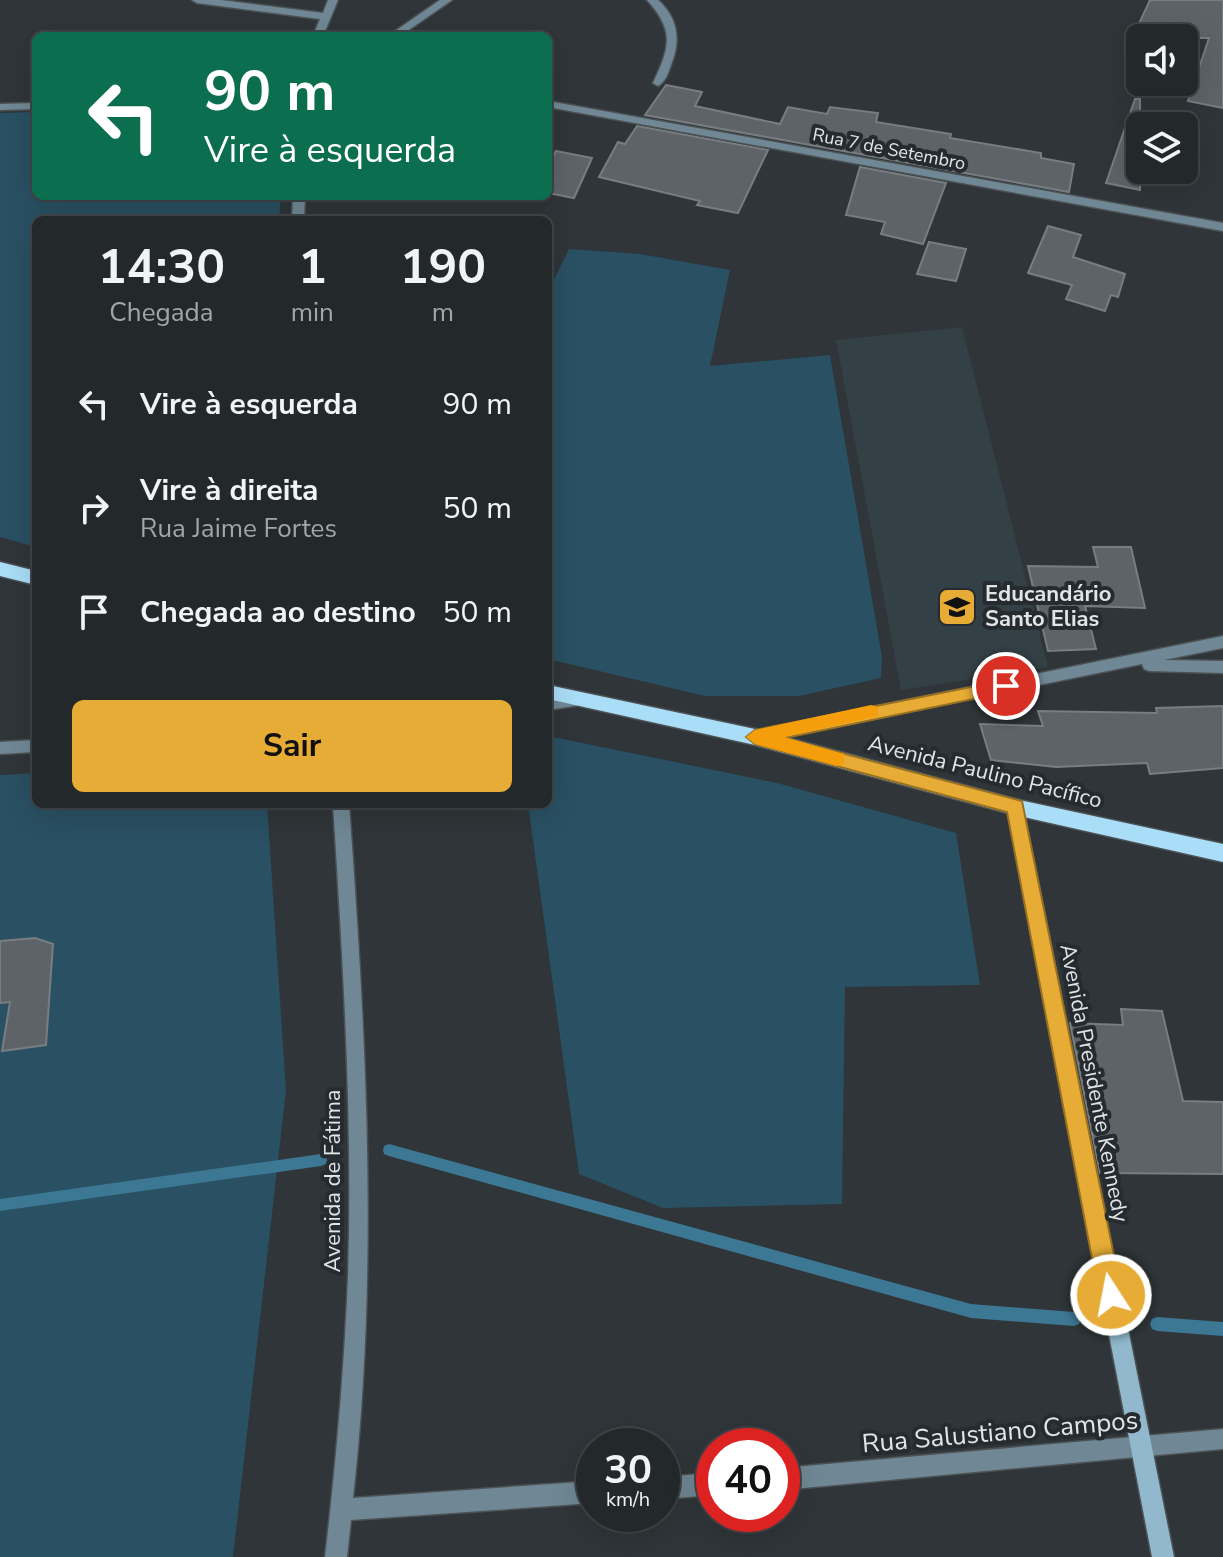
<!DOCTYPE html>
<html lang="pt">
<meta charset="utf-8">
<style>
:root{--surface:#23282a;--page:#2b3032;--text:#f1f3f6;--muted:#a3a6a8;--line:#404447;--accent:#e7ac36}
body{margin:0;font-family:"Nunito Sans",sans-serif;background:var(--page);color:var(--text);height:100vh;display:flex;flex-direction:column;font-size:30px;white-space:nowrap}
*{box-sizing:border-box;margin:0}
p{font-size:26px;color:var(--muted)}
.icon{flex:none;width:44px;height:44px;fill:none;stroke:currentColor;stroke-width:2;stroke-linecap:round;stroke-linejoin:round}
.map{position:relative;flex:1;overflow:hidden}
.side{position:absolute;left:32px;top:216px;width:520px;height:592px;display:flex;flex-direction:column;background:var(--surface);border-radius:12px;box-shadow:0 8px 32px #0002,0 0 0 2px var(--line)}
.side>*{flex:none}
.banner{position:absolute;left:32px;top:32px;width:520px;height:168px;border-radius:12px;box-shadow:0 8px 32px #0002,0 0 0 2px var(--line);background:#0b6e4f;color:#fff;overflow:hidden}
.tools{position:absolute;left:1126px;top:24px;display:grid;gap:16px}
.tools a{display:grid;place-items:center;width:72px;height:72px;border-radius:12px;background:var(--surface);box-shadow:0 8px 32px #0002,0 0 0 2px var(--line);font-size:40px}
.speed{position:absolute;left:576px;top:1428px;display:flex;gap:16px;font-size:40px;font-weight:700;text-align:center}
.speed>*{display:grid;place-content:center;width:104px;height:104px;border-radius:50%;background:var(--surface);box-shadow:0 8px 32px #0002,0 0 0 2px var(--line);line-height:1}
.speed small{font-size:20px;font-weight:400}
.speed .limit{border:12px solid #d22;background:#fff;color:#111}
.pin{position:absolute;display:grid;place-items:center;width:68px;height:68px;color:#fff;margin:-34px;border:4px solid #fff;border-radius:50%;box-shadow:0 2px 8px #0007}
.me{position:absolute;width:88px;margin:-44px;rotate:349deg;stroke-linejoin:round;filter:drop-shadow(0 0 6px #0008)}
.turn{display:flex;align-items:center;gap:28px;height:168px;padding:0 40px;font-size:36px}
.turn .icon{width:104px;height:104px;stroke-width:2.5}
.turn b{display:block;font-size:56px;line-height:68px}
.eta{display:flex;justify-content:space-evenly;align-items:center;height:136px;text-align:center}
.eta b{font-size:48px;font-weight:700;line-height:56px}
.cta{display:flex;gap:16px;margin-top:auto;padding:16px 40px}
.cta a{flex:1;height:92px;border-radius:12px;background:var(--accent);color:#111;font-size:32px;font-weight:700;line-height:92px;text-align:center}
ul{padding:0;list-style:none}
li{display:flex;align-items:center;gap:24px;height:104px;padding:0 40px}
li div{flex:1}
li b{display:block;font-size:30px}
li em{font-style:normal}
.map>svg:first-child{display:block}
.built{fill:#334046}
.green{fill:#295063}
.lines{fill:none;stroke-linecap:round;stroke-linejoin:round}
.stream{fill:#3c7893;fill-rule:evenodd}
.building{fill:#5d6367;stroke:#777d81;stroke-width:2}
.lane-casing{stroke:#4b5154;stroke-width:3}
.street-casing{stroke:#4b5154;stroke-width:3}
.secondary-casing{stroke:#4b5154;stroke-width:3}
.primary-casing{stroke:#4b5154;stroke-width:3}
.lane{fill:#708895;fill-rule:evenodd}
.street{fill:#708895;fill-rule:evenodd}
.secondary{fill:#91b8cc;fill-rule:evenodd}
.primary{fill:#aaddf7;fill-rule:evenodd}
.route{fill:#e7ac36;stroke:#967023;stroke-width:2}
.slow{fill:#f59e0b}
.labels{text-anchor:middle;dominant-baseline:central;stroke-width:8;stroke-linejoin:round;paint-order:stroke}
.far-street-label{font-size:18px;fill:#e1e5e7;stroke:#252b2e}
.poi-label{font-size:22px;font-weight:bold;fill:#e1e5e7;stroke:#252b2e;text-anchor:start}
.street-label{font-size:22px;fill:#e1e5e7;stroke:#252b2e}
.near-street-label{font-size:26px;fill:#e1e5e7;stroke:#252b2e}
</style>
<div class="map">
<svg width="1223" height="1557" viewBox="0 0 1223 1557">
<rect width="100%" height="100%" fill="#2f3538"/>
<!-- built -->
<path class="built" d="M962,327l86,340 -147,23 -65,-350z"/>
<!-- green -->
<path class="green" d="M36,112v84h245l-2,24h-243v327l-36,-10v-424z
M569,249l71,5 90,16 -20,96 120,-11 52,302 -1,21 -82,18h-94l-157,-37v-367z
M548,736l229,47 179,50 24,152 -135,2 -3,217 -179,4 -84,-34 -51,-370h20z
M36,773v31h231l19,286 -53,467h-233v-782z"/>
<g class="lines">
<!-- stream -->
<path class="stream" d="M389,1144l582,160 103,8 5,2 2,5 -2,5 -5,2 -103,-8 -582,-162 -5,-2 -1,-4 1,-4z
M321,1154l5,2 1,4 -1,4 -5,2 -321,45v-12z
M1157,1317l66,5v14l-66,-5 -5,-2 -2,-5 2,-5z"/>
</g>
<!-- building -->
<path class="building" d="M1150,0h73v108l-35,-7 21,-63h-55l2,-6 -19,-4z
M666,85l36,7 -7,14 85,18 8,-17 39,7 3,-7 48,6 -2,9 75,12 -1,4 91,15v5l33,6 -5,28 -424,-77z
M1135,99h5v91l-34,-7z
M637,126l131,24 -30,63 -41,-8 3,-4 -101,-24 19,-35 7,2z
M556,151l36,7 -18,40 -26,-5v-26z
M860,167l86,16 -23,61 -42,-10 4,-12 -39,-7z
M1048,226l33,9 -8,22 52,17 -7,23 -7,-2 -6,16 -39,-12 6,-14 -44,-12z
M929,242l37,7 -10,32 -39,-7z
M1093,547h38l14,61 -60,-2 11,43 -48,2 -20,-85 70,1z
M1223,706v62l-73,6 -3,-11 -91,4 -65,-7 -11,-36 63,2 -5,-15 119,2 -1,-5z
M35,938l18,6 -7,101 -44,6 8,-49 -10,1v-62z
M1121,1009l41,2 21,90 40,1v72l-123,-1 -30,-150 53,2z"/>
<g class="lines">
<!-- lane casing -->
<g class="lane-casing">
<path id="lane" d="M440,0h12l-52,36h-12z
M647,0h11c20,18 23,40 13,65 -3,9 -6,17 -13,21l-5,-3c17,-36 22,-52 -6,-83z"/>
</g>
<!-- street casing -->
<g class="street-casing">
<path id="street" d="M192,0h29l102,13 5,-13h10l-15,36h-10l7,-17 -123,-16z
M548,101l675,122v8l-675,-124z
M36,103v6l-36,1v-6z
M293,196h12l-1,24h-12z
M1223,636v12l-59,12 59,1v12l-74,-2 -5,-2 -2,-5 -387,79 -6,-2 -2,-4 2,-4 6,-2z
M582,694l5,2 3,4 -3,4 -39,6v-12z
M36,740v12l-36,2v-12z
M333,804h16c17,231 30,464 4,694l241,-17v22l-243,17 -4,37h-22c11,-93 19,-185 23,-279 5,-158 -5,-316 -15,-474z
M1223,1429v20l-441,41v-22z
M714,1473v22l-52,4v-22z"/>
</g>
<!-- secondary casing -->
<g class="secondary-casing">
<path id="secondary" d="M1015,800l6,2 2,5 151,750h-22l-145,-750 2,-5z"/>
</g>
<!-- primary casing -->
<g class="primary-casing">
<path id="primary" d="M0,562l36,9v14l-36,-9z
M548,685l207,44 260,70 208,45v18l-208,-47 -260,-70 -207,-46z"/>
</g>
<!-- lane -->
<use href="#lane" class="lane"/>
<!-- street -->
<use href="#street" class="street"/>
<!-- secondary -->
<use href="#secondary" class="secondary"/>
<!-- primary -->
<use href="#primary" class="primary"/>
</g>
<!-- route -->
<path class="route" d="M1006,680l6,2v9l-227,47 237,63 100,494 -3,8 -8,4 -8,-4 -4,-8 -92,-483 -252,-68 -9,-7 9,-7z"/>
<!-- slow -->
<path class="slow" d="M871,705l7,2v9l-94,21 60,17v10l-7,2 -82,-22 -9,-7 9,-7z"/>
<!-- icons -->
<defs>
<g id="school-square" transform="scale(2)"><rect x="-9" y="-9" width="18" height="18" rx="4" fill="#e7ac36" stroke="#252b2e"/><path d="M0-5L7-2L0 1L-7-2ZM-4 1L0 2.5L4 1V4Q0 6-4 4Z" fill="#111"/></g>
</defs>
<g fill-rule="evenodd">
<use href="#school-square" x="957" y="607"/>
</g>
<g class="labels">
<!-- far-street labels -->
<g class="far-street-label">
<text transform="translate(889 149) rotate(11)">Rua 7 de Setembro</text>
</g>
<!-- poi labels -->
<g class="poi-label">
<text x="985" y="594">Educandário<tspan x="985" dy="25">Santo Elias</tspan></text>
</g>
<!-- street labels -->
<g class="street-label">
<text transform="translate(985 772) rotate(14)">Avenida Paulino Pacífico</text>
<text transform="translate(1094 1083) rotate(79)">Avenida Presidente Kennedy</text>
<text transform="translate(333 1181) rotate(-90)">Avenida de Fátima</text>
</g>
<!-- near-street labels -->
<g class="near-street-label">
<text transform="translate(1000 1432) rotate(-5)">Rua Salustiano Campos</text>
</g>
</g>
</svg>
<div class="tools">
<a><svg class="icon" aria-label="sound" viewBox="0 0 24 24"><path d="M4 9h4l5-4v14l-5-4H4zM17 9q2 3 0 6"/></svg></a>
<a><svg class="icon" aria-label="layers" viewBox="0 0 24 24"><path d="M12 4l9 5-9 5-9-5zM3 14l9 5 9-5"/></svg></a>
</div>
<div class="speed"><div>30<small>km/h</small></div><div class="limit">40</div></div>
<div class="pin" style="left:1006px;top:686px;background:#d93025"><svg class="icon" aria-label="arrive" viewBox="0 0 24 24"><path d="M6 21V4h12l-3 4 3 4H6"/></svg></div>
<svg class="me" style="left:1111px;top:1295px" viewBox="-20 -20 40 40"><circle r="17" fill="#e7ac36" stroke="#fff" stroke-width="3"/><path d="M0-11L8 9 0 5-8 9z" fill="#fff"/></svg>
<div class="banner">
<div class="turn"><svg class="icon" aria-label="left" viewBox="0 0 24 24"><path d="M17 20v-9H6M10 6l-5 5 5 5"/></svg><div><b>90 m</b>Vire à esquerda</div></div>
</div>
<section class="side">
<div class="eta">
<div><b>14:30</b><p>Chegada</p></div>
<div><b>1</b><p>min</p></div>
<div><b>190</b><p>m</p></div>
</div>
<ul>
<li><svg class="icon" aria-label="left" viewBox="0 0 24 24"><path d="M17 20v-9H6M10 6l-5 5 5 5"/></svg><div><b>Vire à esquerda</b></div><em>90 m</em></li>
<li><svg class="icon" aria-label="right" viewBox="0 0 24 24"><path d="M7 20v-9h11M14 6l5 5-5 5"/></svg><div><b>Vire à direita</b><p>Rua Jaime Fortes</p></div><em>50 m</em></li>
<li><svg class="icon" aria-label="arrive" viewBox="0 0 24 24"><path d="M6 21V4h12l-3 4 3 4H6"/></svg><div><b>Chegada ao destino</b></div><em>50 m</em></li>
</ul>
<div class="cta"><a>Sair</a></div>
</section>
</div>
